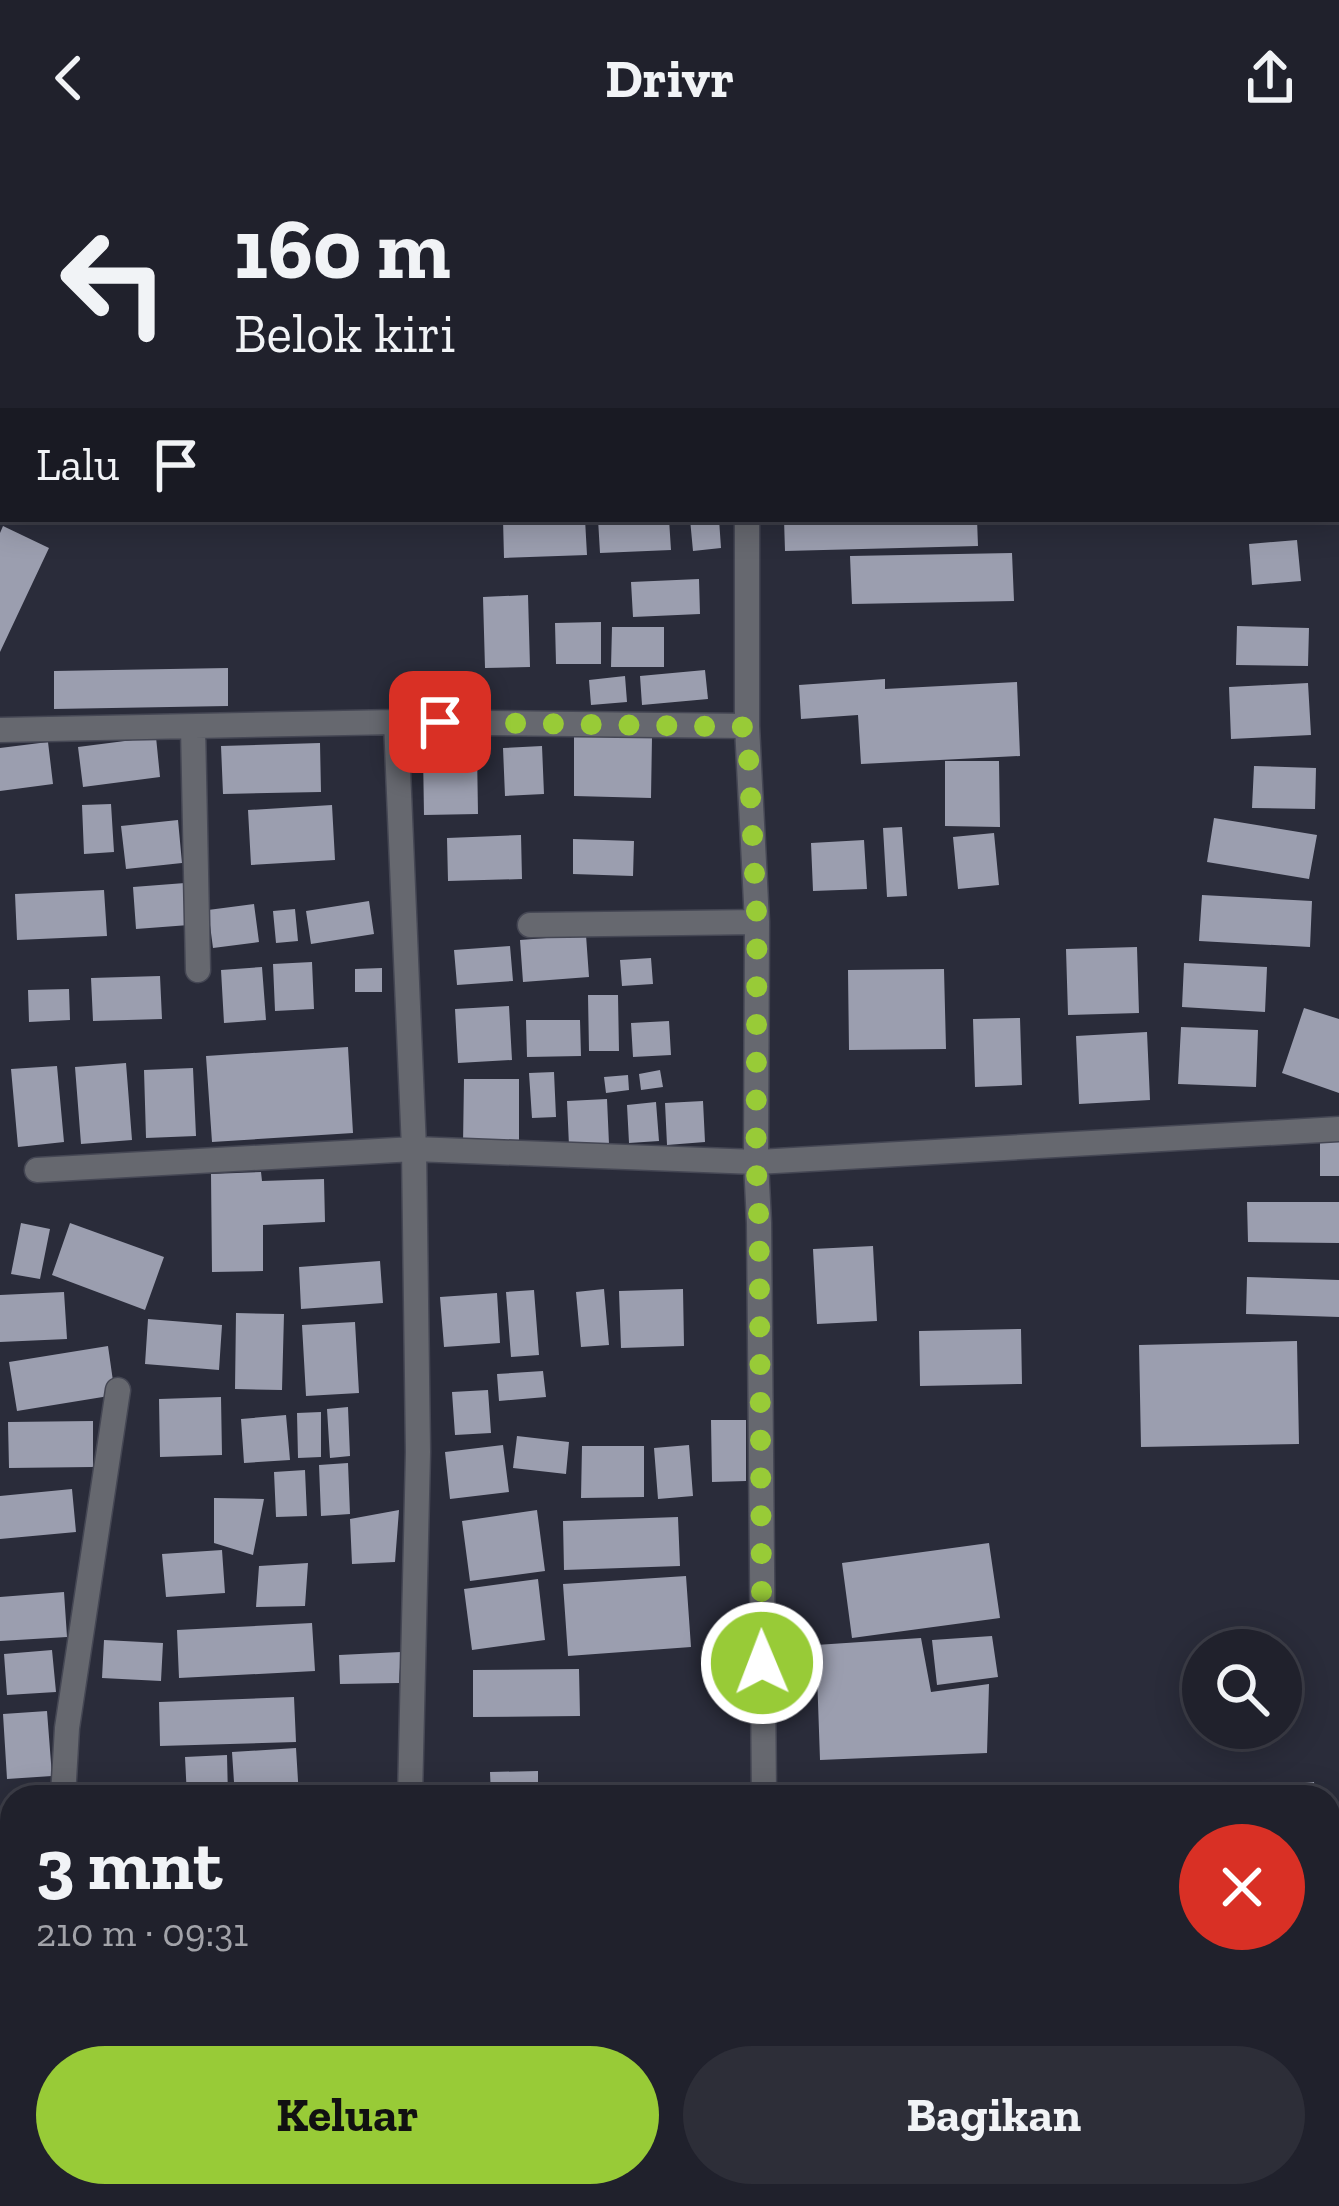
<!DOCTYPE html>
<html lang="id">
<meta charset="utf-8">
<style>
:root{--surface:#20212c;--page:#2d2e38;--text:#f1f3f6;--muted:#a2a3a9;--line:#3d3e48;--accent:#98cb37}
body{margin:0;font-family:"Zilla Slab",serif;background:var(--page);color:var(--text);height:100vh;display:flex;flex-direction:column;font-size:45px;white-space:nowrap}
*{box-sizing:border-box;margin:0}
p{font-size:39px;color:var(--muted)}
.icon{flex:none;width:66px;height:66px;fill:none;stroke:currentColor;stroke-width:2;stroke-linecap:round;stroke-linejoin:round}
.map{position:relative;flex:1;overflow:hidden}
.drawer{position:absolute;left:0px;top:1629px;width:1341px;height:423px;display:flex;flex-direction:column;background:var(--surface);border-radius:36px 36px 0 0;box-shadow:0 6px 30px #0003,0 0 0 3px var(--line)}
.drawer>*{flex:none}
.hud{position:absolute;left:0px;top:0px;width:1341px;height:366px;box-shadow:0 6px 30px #0003,0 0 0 3px var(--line);background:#20212c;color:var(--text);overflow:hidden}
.fabs{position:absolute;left:1182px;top:1473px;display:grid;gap:24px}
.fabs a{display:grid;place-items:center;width:120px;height:120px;border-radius:50%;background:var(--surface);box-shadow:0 6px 30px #0003,0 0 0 3px var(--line);font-size:60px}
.pin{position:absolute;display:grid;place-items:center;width:102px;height:102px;color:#fff;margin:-51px;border-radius:24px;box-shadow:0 6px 18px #0006}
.me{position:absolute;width:132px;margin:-66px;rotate:359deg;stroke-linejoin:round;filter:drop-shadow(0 0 9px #0008)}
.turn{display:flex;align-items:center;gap:42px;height:252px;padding:0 36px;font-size:54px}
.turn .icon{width:156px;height:156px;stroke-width:2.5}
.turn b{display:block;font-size:84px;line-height:102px}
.then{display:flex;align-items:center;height:114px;padding:0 36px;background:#0003;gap:24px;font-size:45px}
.round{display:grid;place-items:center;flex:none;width:126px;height:126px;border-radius:63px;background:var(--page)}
.headline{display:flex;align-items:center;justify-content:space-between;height:204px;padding:0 36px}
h1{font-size:72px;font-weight:700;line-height:90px}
.button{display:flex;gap:24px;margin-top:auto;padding:24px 36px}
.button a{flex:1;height:138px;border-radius:72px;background:var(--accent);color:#111;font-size:48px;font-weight:700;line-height:138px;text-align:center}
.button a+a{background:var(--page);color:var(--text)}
header{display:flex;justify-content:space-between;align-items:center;height:156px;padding:0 36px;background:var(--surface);font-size:54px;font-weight:700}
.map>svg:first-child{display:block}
.building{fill:#9b9eaf}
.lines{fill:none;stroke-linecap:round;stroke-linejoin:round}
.street-casing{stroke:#454754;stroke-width:27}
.street{stroke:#66686f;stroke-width:24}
.route{stroke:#98cb37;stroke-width:21;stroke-dasharray:0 37.8}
</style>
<header><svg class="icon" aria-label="back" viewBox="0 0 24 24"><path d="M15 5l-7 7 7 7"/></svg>Drivr<svg class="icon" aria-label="share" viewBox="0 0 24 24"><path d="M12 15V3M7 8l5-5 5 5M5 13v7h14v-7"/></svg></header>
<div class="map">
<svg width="1339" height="2050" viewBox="0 0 1339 2050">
<rect width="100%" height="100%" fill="#2a2c3a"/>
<!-- building -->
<path class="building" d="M503,363h82l2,36 -83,3z
M598,363h71l2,31 -71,3z
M690,363h29l2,29 -28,3z
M784,363h193l1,27 -193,5z
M3,370l46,22 -49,104v-119z
M1297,384l4,41 -49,4 -3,-41z
M1012,397l2,48 -162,3 -2,-48z
M699,423l1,35 -67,3 -2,-35z
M528,439l2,72 -45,1 -2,-71z
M601,466v42h-45l-1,-41z
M1237,470l72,2 -1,38 -72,-1z
M612,471h52v40h-53z
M228,512v38l-174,3v-38z
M705,514l3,29 -66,6 -2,-29z
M625,520l2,26 -36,3 -2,-25z
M885,523v10l132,-7 3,74 -159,8 -3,-49 -57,4 -2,-34z
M1308,527l3,52 -80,4 -2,-52z
M574,580l78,1 -1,61 -77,-2z
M156,581l4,40 -77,10 -5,-40z
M48,586l5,42 -53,7v-43z
M320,587l1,49 -98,2 -2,-48z
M542,590l2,48 -39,2 -2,-48z
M477,595l1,63 -54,1 -1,-62z
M945,605h54l1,66 -55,-1z
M1254,610l62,2 -1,41 -63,-1z
M111,648l3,48 -30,2 -2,-49z
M332,649l3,55 -84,5 -3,-55z
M1214,662l103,17 -8,44 -102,-17z
M178,664l4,43 -56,6 -5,-43z
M902,671l5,69 -20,1 -4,-69z
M994,677l5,52 -41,4 -5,-52z
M521,679l1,44 -74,2 -1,-43z
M573,683l61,2 -1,35 -60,-2z
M864,684l3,49 -54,2 -2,-48z
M185,727l4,42 -53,4 -3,-42z
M104,734l3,46 -90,4 -2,-46z
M1202,739l110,6 -2,46 -111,-6z
M369,745l5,33 -63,10 -5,-33z
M254,748l5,38 -46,6 -5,-38z
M295,753l3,32 -22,2 -3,-32z
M586,779l3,42 -66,5 -3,-42z
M510,790l3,35 -56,4 -3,-35z
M1137,791l2,66 -71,2 -2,-66z
M651,802l2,26 -31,2 -2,-26z
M312,806l2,47 -39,2 -2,-47z
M1184,807l83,4 -2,45 -83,-5z
M262,811l4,53 -42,3 -3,-53z
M382,812v24h-27v-23z
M944,813l2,80 -97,1 -1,-80z
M160,820l2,43 -69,2 -2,-43z
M69,833l1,31 -41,2 -1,-32z
M588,839h30l1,56h-30z
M509,850l3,54 -54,3 -3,-54z
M1304,852l35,11v74l-57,-20z
M1020,862l2,67 -47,2 -2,-68z
M526,864h54l1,36 -54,1z
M669,865l2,34 -38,2 -2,-34z
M1181,871l77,3 -2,57 -78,-3z
M1147,876l3,68 -71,4 -3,-68z
M348,891l5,86 -141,9 -6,-86z
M126,907l6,77 -51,4 -6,-77z
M57,910l7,76 -46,5 -7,-78z
M193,912l3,68 -50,2 -2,-68z
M660,914l3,17 -22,3 -2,-16z
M554,916l2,45 -24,1 -3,-45z
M628,919l1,15 -23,3 -2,-16z
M464,923h55v65h-56z
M607,943l2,45 -40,2 -2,-45z
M703,945l2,41 -38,3 -2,-42z
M656,946l3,39 -30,2 -2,-38z
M1320,986h19v34h-19z
M261,1016l1,9 62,-2 1,43 -62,3v46l-51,1 -1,-98z
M1247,1046h92v41l-91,-1z
M21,1067l29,6 -10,50 -29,-5z
M70,1067l94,34 -19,53 -93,-35z
M873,1090l4,75 -60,3 -4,-75z
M380,1105l3,42 -82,6 -2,-42z
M1247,1121l92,3v37l-93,-3z
M604,1133l5,56 -28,2 -5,-55z
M683,1133l1,57 -63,2 -2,-57z
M534,1134l5,65 -28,2 -5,-65z
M64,1136l3,47 -67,3v-47z
M497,1137l3,50 -56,4 -4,-50z
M236,1157l48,1 -2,76 -47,-1z
M148,1163l74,6 -3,45 -74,-6z
M355,1166l4,71 -53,3 -4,-71z
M1021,1173l1,55 -102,2 -1,-55z
M1297,1185l2,103 -158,3 -2,-102z
M108,1190l7,49 -98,16 -8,-49z
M543,1215l3,26 -47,4 -2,-27z
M488,1234l3,43 -36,2 -3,-43z
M221,1241l1,58 -62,2 -1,-58z
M348,1251l2,49 -20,2 -3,-49z
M321,1256v45l-23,1 -1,-45z
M286,1259l4,45 -46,3 -3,-44z
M711,1264h35v61l-34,1z
M93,1265v46l-84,1 -1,-46z
M517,1280l52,6 -3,32 -53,-6z
M503,1289l6,47 -59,7 -5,-47z
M689,1289l4,51 -35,3 -4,-51z
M582,1290h62v51l-63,1z
M348,1307l2,51 -29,2 -2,-51z
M305,1314l2,46 -31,1 -2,-45z
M72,1333l4,43 -76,7v-43z
M214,1342l50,1 -11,56 -39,-12z
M399,1354l-4,52 -43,2 -2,-45z
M537,1354l8,61 -75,10 -8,-60z
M678,1361l2,49 -116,4 -1,-49z
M989,1387l11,75 -148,20 -10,-75z
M222,1394l3,43 -59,4 -4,-43z
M308,1407l-3,43 -49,1 3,-41z
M686,1420l5,71 -123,9 -5,-72z
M538,1423l7,61 -73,10 -8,-61z
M64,1436l3,45 -67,4v-44z
M312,1467l3,48 -136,7 -2,-48z
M992,1480l6,41 -61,8 -5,-45z
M921,1482l10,54 58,-8 -2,69 -167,7 -4,-115z
M104,1484l59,3 -2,38 -59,-3z
M52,1494l4,42 -49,3 -3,-41z
M401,1496l-2,31 -59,1 -1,-29z
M579,1513l1,47 -107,1v-47z
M294,1541l2,45 -136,4 -1,-44z
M47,1555l5,65 -45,3 -4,-65z
M296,1592l3,49h-64l-3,-45z
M227,1599l1,42h-41l-2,-40z
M538,1615v26h-47l-1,-25z
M1314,1626l1,15h-89v-10z
M12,1654v41l-12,1v-41z
M12,1705v98l-12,2v-99z
M1329,1712h10v60h-10z
M1329,1867h10v56h-10z
M12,1920v47l-12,1v-47z
M1329,1941l10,2v39l-10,-2z
M0,2026h12v14h33v10h-45z
M193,2040h51l1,10h-52z
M274,2040h48v10h-49z
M916,2040h93v10h-131v-7z
M1196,2040h34l43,8v2h-80z"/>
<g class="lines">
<!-- street casing -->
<g class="street-casing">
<path id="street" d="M750,3v-3
M747,363v207l10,196 -1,240 3,61 5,574
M396,566l18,427 4,303 -8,345
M193,571l5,243
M0,574l396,-8 351,4
M530,769l227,-3
M37,1014l377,-21 342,13 583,-33
M63,1641l4,-69 51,-338
M1329,1820h10
M0,1854h12
M396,2050l1,-10
M765,2050v-10"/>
</g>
<!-- street -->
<use href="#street" class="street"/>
</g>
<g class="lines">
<!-- route -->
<path class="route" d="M440,566l307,5 10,195 -1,240 3,60 3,441"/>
</g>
</svg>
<div class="fabs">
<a><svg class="icon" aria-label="search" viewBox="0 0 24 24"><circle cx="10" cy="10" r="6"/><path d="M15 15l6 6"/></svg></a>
</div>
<div class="pin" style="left:440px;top:566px;background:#d93025"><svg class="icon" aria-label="arrive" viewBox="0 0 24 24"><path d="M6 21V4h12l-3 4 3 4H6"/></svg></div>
<svg class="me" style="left:762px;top:1507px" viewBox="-20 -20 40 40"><circle r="17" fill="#98cb37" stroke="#fff" stroke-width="3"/><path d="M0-11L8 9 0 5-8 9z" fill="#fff"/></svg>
<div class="hud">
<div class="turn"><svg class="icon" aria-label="left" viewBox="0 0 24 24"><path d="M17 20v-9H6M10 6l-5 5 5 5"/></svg><div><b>160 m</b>Belok kiri</div></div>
<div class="then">Lalu<svg class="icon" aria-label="arrive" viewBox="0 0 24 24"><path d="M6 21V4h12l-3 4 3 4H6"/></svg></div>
</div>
<section class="drawer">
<div class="headline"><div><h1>3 mnt</h1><p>210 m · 09:31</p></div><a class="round" style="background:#d93025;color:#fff"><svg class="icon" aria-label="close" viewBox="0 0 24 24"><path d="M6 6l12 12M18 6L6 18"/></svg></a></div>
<div class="button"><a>Keluar</a><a>Bagikan</a></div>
</section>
</div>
